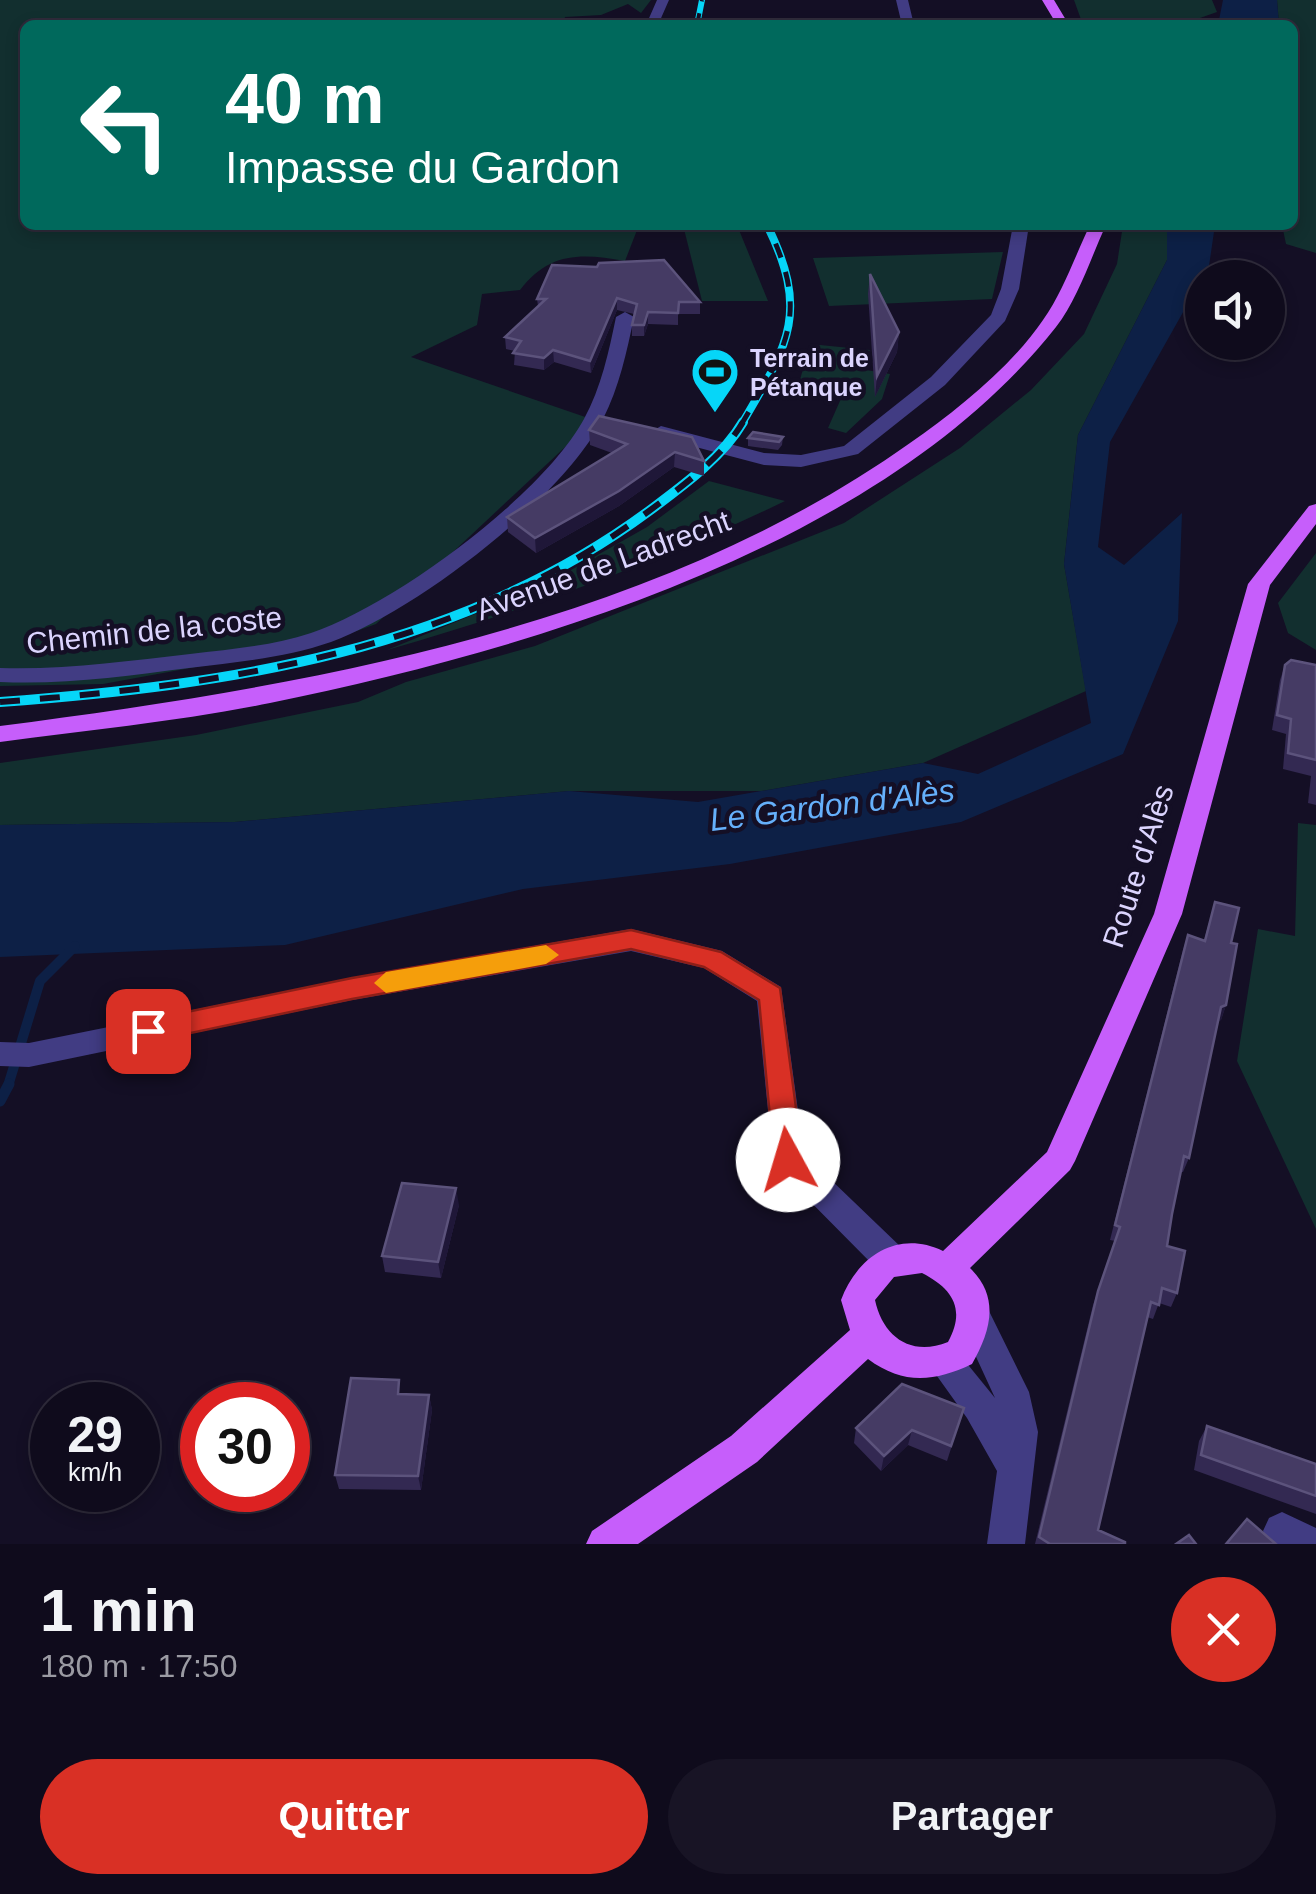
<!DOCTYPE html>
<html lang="fr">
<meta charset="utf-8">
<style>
:root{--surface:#0f0b1c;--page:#181425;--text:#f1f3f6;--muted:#9b9ba3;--line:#2f2b3b;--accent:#d93025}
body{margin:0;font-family:Arial,sans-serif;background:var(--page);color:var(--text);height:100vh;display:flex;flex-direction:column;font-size:38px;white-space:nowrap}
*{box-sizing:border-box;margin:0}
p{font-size:32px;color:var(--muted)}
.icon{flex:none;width:55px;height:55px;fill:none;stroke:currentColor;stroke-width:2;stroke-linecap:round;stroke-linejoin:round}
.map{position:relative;height:1544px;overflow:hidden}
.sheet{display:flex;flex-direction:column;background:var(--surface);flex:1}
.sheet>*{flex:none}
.top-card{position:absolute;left:20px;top:20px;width:1278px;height:210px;border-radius:15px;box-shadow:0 5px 15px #0003,0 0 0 2px var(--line);background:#00695c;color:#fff;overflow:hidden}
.controls{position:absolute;left:1185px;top:260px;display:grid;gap:20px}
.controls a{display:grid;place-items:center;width:100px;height:100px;border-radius:50%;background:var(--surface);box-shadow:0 5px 15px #0003,0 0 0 2px var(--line);font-size:50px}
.speed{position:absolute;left:30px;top:1382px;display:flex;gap:20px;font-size:50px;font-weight:700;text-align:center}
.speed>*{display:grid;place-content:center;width:130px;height:130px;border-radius:50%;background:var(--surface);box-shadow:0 5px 15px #0003,0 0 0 2px var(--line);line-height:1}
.speed small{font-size:25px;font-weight:400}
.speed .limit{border:15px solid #d22;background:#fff;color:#111}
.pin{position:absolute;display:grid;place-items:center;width:85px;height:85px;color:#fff;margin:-42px;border-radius:20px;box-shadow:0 5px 15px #0006}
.me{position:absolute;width:110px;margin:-55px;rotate:354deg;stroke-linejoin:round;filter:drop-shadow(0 0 8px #0008)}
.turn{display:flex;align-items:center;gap:35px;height:210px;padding:0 40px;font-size:45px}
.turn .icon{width:130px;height:130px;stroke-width:2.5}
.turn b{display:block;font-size:70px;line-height:85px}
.round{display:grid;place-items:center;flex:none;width:105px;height:105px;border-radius:52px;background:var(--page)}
.headline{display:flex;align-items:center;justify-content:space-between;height:170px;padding:0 40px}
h1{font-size:60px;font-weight:800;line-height:75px}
.primary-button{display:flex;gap:20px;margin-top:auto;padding:20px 40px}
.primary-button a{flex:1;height:115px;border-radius:60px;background:var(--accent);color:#fff;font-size:40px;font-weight:800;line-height:115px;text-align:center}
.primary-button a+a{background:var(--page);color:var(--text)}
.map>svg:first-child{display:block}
.green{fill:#122f2f}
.water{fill:#0d2046}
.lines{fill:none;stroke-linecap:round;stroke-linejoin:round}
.stream-far1{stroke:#0d2046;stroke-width:10}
.stream{stroke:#0d2046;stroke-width:11}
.minor{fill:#413c83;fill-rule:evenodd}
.major{fill:#c65efb;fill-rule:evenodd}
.rail-far2-casing{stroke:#06d6f8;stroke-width:6}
.rail-far1-casing{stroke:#06d6f8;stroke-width:8}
.rail-casing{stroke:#06d6f8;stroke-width:10}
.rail-far2{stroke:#140f25;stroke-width:4;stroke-dasharray:12;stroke-linecap:butt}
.rail-far1{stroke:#140f25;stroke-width:5;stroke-dasharray:15;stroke-linecap:butt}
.rail{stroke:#140f25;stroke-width:6;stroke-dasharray:20;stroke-linecap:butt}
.wall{fill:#332952}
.shaded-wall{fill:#1f1738}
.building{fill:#453b64;stroke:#5c537c;stroke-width:2.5}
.route{fill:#d93025;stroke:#8d1f18;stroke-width:2.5}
.slow{fill:#f59e0b}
.labels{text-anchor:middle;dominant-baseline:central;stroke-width:9;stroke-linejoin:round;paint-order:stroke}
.far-poi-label{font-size:25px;font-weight:bold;fill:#dbd4fe;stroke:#140f25;text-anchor:start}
.street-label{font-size:30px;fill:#dbd4fe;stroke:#140f25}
.water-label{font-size:32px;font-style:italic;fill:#65b0fb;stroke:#140f25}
</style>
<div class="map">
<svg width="1316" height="1544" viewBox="0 0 1316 1544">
<rect width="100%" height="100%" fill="#140f25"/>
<!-- green -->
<path class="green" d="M0,0h651l-10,13 -13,-9 -27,11 -36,2 -2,8h-538v200h614l-14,36c-44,-8 -76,-9 -105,29l-38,4 -5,31 -66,32 183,63 -218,204 -55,20 -218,40 -103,2z
M1074,0h138l5,12 -37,13h-97z
M1277,0h39v253l-30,-9 -4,-19h10v-200h-13z
M683,225h54l31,76h-66z
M1123,225h44v35l-89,175 -14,129 22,127 -163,72 -161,28h-193l-334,31 -235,3v-62l196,-28 162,-33 48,-20 129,-36 309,-123 116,-75 71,-58 53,-56 33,-70z
M1003,252l-11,47 -163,7 -16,-48z
M810,344l60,6 -10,19 30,5 -8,25 -36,34 -18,-5 15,-34 -45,-7z
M709,481l76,20c-129,63 -260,109 -398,149l154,-63 106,-60z
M1316,553v97l-28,-17 -10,-30z
M1298,823l18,2v404l-79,-168 21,-132 37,7z"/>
<!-- water -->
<path class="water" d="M1223,0h54l2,25h-61z
M1167,225h48l-6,41 -99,176 -12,105 26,18 58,-52 -4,108 -55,133 -162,68 -231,42 -207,25 -238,56 -285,12v-132l235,-3 334,-31 129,11 225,-39 55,11 113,-51 -27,-159 14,-129 89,-175z"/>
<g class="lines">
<!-- stream-far1 -->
<path class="stream-far1" d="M8,1086l32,-105 35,-35"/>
<!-- stream -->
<path class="stream" d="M0,1101l9,-17"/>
<!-- minor -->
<path class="minor" d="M657,0h12l-11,25h-12z
M896,0h12l6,25h-12z
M1013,225h16l-10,64 -14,32 -60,64 -87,69 -57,13 -37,-2 -110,-29 -3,-4 10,-6 103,27 37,2 43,-9 87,-69 60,-62 10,-26z
M625,312l9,5c-7,34 -15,71 -31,102 -43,82 -186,191 -272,223 -46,16 -94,20 -142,26 -63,8 -125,17 -189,14v-14c64,2 127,-7 190,-14 41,-5 82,-8 121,-21 83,-28 231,-137 273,-214 17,-31 25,-68 32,-102z
M631,929l91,22 59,36 23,167 99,95 4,11 -4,11 -12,4 -12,-4 -101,-102 -5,-9 -16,-159 -53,-33 -73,-17 -279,49 -323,67 -29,-1v-24l29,1 323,-65z
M977,1306l12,5 40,81 9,40 -13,112h-38l10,-73 -30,-53 -40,-56 5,-12 12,-4 12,4 39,48 -35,-76 5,-11z
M1282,1512l34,16v16h-47l-6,-13 6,-13z"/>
<!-- major -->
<path class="major" d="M1042,0h12l15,25h-12z
M1090,225h16c-15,32 -28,74 -50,102 -173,219 -522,322 -786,376 -89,18 -180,27 -270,39v-16c309,-40 651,-99 910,-283 46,-32 101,-76 133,-123 20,-28 32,-64 47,-95z
M1316,504v20l-46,61 -88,329 -107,247 -5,9 -100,98c31,30 20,64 2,96 -38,18 -69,21 -104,-5l-111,103 -119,82h-52l6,-13 139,-95 119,-106 -9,-30c16,-43 56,-71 102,-49l104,-99 107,-238 94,-330 61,-78zM922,1273c31,16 44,36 26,69 -37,15 -65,-5 -73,-42l19,-23z"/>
<!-- rail-far2 casing -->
<g class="rail-far2-casing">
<path id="rail-far2" d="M697,25l5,-25"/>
</g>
<!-- rail-far1 casing -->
<g class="rail-far1-casing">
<path id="rail-far1" d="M741,425c46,-78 70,-111 26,-200"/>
</g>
<!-- rail casing -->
<g class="rail-casing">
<path id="rail" d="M0,702c229,-17 459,-51 649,-191 32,-24 73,-53 94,-89"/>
</g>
<!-- rail-far2 -->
<use href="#rail-far2" class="rail-far2"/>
<!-- rail-far1 -->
<use href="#rail-far1" class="rail-far1"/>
<!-- rail -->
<use href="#rail" class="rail"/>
</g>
<!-- wall -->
<path class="wall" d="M552,265l148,37v12h-22v11l-30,-1 -4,12h-12v-11l2,-11 -17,-4 -26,63 -37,-11 -10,8 -30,-5 1,-14 -9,-2 -1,-12 33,-31 -1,-7z
M870,274l29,58 -2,20 -22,45 -7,-103z
M599,416l105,45v15l-30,-9 -55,39 -83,47 -28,-21 -1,-15 105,-64 -22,-8 -1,-15z
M783,437l-1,8 -4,5 -30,-4v-8z
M1285,665h31v140l-8,-2 3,-27 -28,-7 3,-35 -14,-4 8,-50z
M1215,902l16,41 -5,62 -5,15 -3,1 -29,137 -6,14h-3l-8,42 -5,32 10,47 -6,14 -12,-4 -6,16 -6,-2 -49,213 27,14h-90l58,-239 22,-64 -5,-1 73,-290 5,-15 16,5z
M459,1205l-18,73 -56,-6 -3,-16z
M402,1394l27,1 3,15 -11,80 -82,-1 -4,-14z
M964,1408l-17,53 -39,-16 -27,26 -27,-28 2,-15z
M1207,1426l109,38v50l-122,-44 5,-29z"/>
<!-- shaded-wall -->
<path class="shaded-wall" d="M617,298v12l-26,63 -1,-12z
M648,312v12l-4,12v-11z
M899,332l-2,20 -22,45 2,-21z
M553,350l1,12 -10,8v-12z
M675,452l-1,15 -55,39 -83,47 -1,-15z
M1226,1005l-5,15 -6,2 6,-15z
M456,1188l3,17 -18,73 -3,-16z
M429,1395l3,15 -11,80 -3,-14z
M912,1430l-4,15 -27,26 3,-15z"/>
<!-- building -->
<path class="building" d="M664,260l36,42h-21l-1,11 -30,-1 -4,13h-12l5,-21 -20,-6 -27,63 -37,-11 -9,8 -31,-5 8,-12 -16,-4 41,-38h-9l15,-34 45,2 2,-4z
M870,274l29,58 -22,44z
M599,416l93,21 12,24 -29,-9 -56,39 -84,47 -28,-21 120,-73 -38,-14z
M753,432l30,5 -4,5 -31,-4z
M1291,660l25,5v95l-28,-7 3,-34 -14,-4 8,-50z
M1215,902l24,6 -8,35 6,1 -11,61 -5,2 -32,151 -5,-2 -12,58 -5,32 18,5 -8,42 -15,-5 -3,17 -8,-3 -53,228 27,12v2h-75l-11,-7 59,-246 22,-64 -5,-2 73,-290 17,6z
M402,1183l54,5 -18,74 -56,-6z
M351,1378l48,2 -1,14 31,1 -11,81 -83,-1z
M902,1384l62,24 -13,38 -39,-16 -28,26 -28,-28z
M1207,1426l109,38v32l-115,-41z
M1247,1519l29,25h-50z
M1189,1535l7,9h-20z"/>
<!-- route -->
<path class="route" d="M631,930l90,22 59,36 23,172 -4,9 -11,3 -10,-3 -4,-9 -15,-160 -55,-33 -73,-18 -279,50 -204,43 -13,-11 13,-11 204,-42z"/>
<!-- slow -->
<path class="slow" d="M546,945l13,10 -13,9 -160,29 -12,-10 12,-11z"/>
<!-- icons -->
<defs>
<g id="stadium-pin" transform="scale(2.5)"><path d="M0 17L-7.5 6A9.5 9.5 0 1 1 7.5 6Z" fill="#06d6f8" stroke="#140f25"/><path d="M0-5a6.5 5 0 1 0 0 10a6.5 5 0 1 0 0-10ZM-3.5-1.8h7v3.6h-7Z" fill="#111"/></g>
</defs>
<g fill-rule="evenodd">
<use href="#stadium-pin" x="715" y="372"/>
</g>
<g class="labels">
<!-- far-poi labels -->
<g class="far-poi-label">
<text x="750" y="358">Terrain de<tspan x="750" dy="29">Pétanque</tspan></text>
</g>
<!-- street labels -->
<g class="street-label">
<text transform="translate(603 565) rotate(-20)">Avenue de Ladrecht</text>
<text transform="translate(154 630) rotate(-6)">Chemin de la coste</text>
<text transform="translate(1138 866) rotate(-72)">Route d'Alès</text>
</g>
<!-- water labels -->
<g class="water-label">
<text transform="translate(832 805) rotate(-7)">Le Gardon d'Alès</text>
</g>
</g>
</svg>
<div class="controls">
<a><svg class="icon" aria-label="sound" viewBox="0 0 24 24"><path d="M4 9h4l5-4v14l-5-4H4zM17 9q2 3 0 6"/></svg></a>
</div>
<div class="speed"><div>29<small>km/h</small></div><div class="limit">30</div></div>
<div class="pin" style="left:148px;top:1031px;background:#d93025"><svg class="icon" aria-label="arrive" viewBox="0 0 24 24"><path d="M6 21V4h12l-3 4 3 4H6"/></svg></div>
<svg class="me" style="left:788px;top:1160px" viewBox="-20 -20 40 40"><circle r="19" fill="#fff"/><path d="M0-13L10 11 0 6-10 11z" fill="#d93025"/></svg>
<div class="top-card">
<div class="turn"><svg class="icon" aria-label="left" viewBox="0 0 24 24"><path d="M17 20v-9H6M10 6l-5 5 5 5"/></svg><div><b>40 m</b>Impasse du Gardon</div></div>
</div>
</div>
<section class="sheet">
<div class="headline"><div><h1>1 min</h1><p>180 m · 17:50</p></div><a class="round" style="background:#d93025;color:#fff"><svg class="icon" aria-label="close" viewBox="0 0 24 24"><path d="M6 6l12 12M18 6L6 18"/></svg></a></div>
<div class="primary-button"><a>Quitter</a><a>Partager</a></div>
</section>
